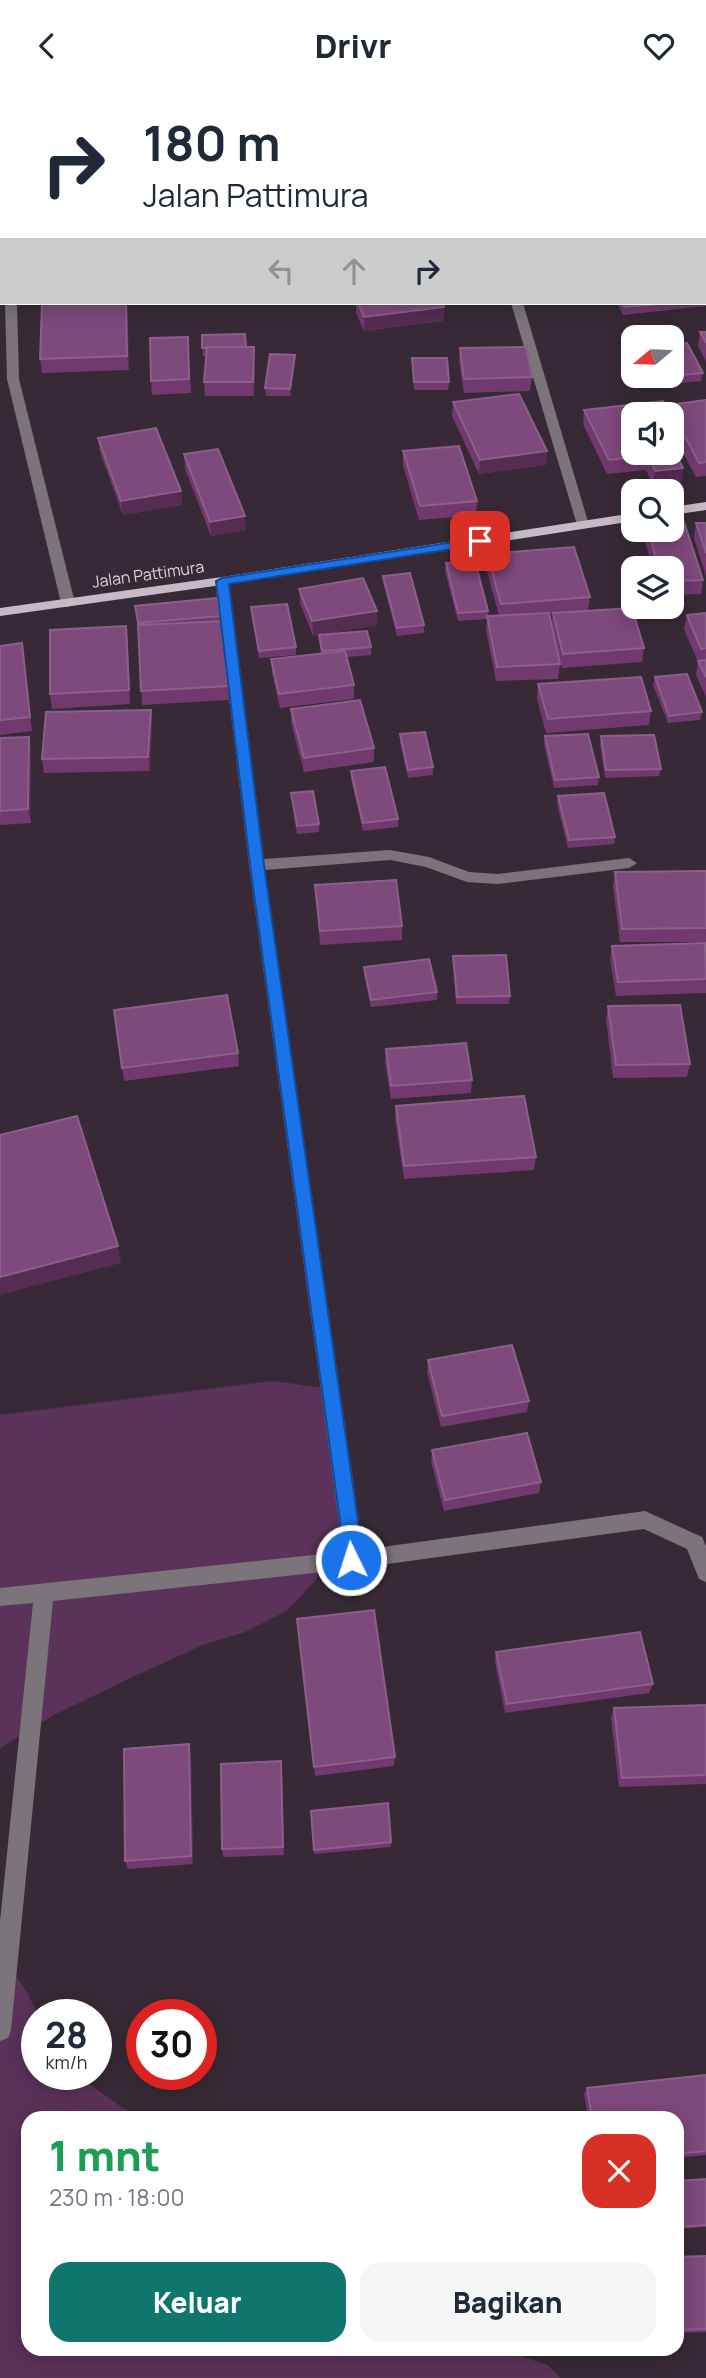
<!DOCTYPE html>
<html lang="id">
<meta charset="utf-8">
<style>
:root{--surface:#fff;--page:#f6f6f7;--text:#1f2937;--muted:#747a83;--accent:#0f766e}
body{margin:0;font-family:Manrope,sans-serif;background:var(--page);color:var(--text);height:100vh;display:flex;flex-direction:column;font-size:26px;white-space:nowrap}
*{box-sizing:border-box;margin:0}
p{font-size:23px;color:var(--muted)}
.icon{flex:none;width:38px;height:38px;fill:none;stroke:currentColor;stroke-width:2;stroke-linecap:round;stroke-linejoin:round}
.map{position:relative;flex:1;overflow:hidden}
.drawer{position:absolute;left:21px;top:2020px;width:663px;height:245px;display:flex;flex-direction:column;background:var(--surface);border-radius:21px;box-shadow:0 4px 18px #0003}
.drawer>*{flex:none}
.top-card{position:absolute;left:0px;top:0px;width:707px;height:214px;box-shadow:0 4px 18px #0003;background:#fff;color:var(--text);overflow:hidden}
.needle{width:46px;rotate:251deg}
.tools{position:absolute;left:621px;top:234px;display:grid;gap:14px}
.tools a{display:grid;place-items:center;width:63px;height:63px;border-radius:14px;background:var(--surface);box-shadow:0 4px 18px #0003;font-size:35px}
.speed{position:absolute;left:21px;top:1908px;display:flex;gap:14px;font-size:35px;font-weight:700;text-align:center}
.speed>*{display:grid;place-content:center;width:91px;height:91px;border-radius:50%;background:var(--surface);box-shadow:0 4px 18px #0003;line-height:1}
.speed small{font-size:18px;font-weight:400}
.speed .limit{border:10px solid #d22;background:#fff;color:#111}
.pin{position:absolute;display:grid;place-items:center;width:60px;height:60px;color:#fff;margin:-30px;border-radius:14px;box-shadow:0 4px 10px #0006}
.me{position:absolute;width:77px;margin:-38px;rotate:356deg;stroke-linejoin:round;filter:drop-shadow(0 0 5px #0008)}
.turn{display:flex;align-items:center;gap:24px;height:147px;padding:0 28px;font-size:32px}
.turn .icon{width:91px;height:91px;stroke-width:2.5}
.turn b{display:block;font-size:49px;line-height:60px}
.lanes{display:flex;align-items:center;height:66px;padding:0 28px;background:#0003;justify-content:center;gap:35px;direction:ltr}
.lanes .off{opacity:.35}
.round{display:grid;place-items:center;flex:none;width:74px;height:74px;border-radius:21px;background:var(--page)}
.summary{display:flex;align-items:center;justify-content:space-between;height:119px;padding:0 28px}
h1{font-size:42px;font-weight:800;line-height:52px;color:#1e9e55}
.primary-button{display:flex;gap:14px;margin-top:auto;padding:14px 28px}
.primary-button a{flex:1;height:80px;border-radius:21px;background:var(--accent);color:#fff;font-size:28px;font-weight:800;line-height:80px;text-align:center}
.primary-button a+a{background:var(--page);color:var(--text)}
header{display:flex;justify-content:space-between;align-items:center;height:91px;padding:0 28px;background:var(--surface);font-size:32px;font-weight:800}
.map>svg:first-child{display:block}
.green{fill:#5b3259}
.lines{fill:none;stroke-linecap:round;stroke-linejoin:round}
.minor{fill:#7b747b;fill-rule:evenodd}
.major{fill:#c8b9c6;fill-rule:evenodd}
.wall{fill:#72396f;fill-rule:evenodd}
.shaded-wall{fill:#562c53}
.building{fill:#7e497b;stroke:#8c5f8a;stroke-width:2}
.route{fill:#1a73e8;stroke:#114b97;stroke-width:2}
.labels{text-anchor:middle;dominant-baseline:central;stroke-width:6;stroke-linejoin:round;paint-order:stroke}
.far-street-label{font-size:16px;fill:#ddd4dc;stroke:#372a36}
</style>
<header><svg class="icon" aria-label="back" viewBox="0 0 24 24"><path d="M15 5l-7 7 7 7"/></svg>Drivr<svg class="icon" aria-label="heart" viewBox="0 0 24 24"><path d="M12 20l-8-8c-3-5 5-10 8-4 3-6 11-1 8 4z"/></svg></header>
<div class="map">
<svg width="706" height="2287" viewBox="0 0 706 2287">
<rect width="100%" height="100%" fill="#372a36"/>
<!-- green -->
<path class="green" d="M273,1290l58,8 18,133 -34,59 -28,30 -42,21 -40,12 -68,31 -83,40 -54,33v-333z
M0,1861l26,39 12,23 -1,60h38l61,43h-108v232h471l49,16 12,13h-560z"/>
<g class="lines">
<!-- minor -->
<path class="minor" d="M450,0h10v2h-10z
M0,7h2v18h-2z
M705,51h1v6h-1z
M5,212h12l2,76 56,224 -7,4 -7,-4 -54,-224z
M511,212h12l66,222 -1,3h-10l-1,-3z
M222,486l7,4 35,278 126,-9 39,7 40,15 29,2 131,-16 8,5 -8,5 -131,16 -31,-2 -41,-15 -36,-7 -125,10 94,652 1,28 285,-39 57,26 4,9v36l-7,-3 -12,-30 -43,-20 -293,40 -298,32 -42,429 -3,8 -8,3v-120l33,-318 -33,3v-18l341,-36 -2,-30 -90,-657 -34,-284z"/>
<!-- major -->
<path class="major" d="M706,411v8l-34,5v-8z
M634,422v8l-412,64 -222,31v-8l222,-31z"/>
</g>
<!-- wall -->
<path class="wall" d="M28,0h54v1l-54,1z
M705,192l1,23 -83,9 -6,-12h88z
M52,212h76l1,2h-2l2,65 -87,3 -2,-14z
M354,212h88l2,4 -1,14 -79,10 -8,-18v-10z
M700,241h6v29l-8,-15z
M202,244l44,12 9,14 -1,35h-49l-1,-14 2,-26h-3z
M188,246l3,56 -39,2 -1,-14z
M460,257l72,29 -2,14 -66,2 -5,-31z
M295,264v8l-5,33h-24l-1,-8z
M412,267l37,24 -1,8h-34z
M703,282l-2,8 -30,3 -3,-8z
M706,309v76l-10,1 -23,-43 -1,4v-23h-38l38,38 11,15 -2,14 -28,3 -7,-15 -39,4 -24,-50 1,-14 83,-1 1,-4z
M453,311l94,49 -1,14 -67,9 -27,-58z
M98,347l83,53 1,14 -59,10 -23,-63z
M403,360l74,50 -1,14 -57,5 -16,-55z
M184,363l62,76 -35,6 -26,-67z
M696,432h10v53l-12,-38z
M645,439h27l31,50 -2,14 -29,1v-26h-19l-9,-31z
M487,463l103,43 -2,14 56,37 -2,14 -80,6 -8,-28 6,24 -2,15 -62,2 -10,-51 1,-11 -29,2 -13,-50 1,-8 42,48v5l11,-1 -13,-47zM549,523h4l-2,11z
M383,485l41,49v8l-27,3 -14,-53z
M299,498l78,22v14l-64,11 -13,-33z
M135,515l85,10v5h3l6,79 -87,5 -4,-79z
M251,516l45,40v8l-37,3 -8,-43z
M706,522v84l-10,-22 2,-13 -14,-33 3,-14z
M126,535l2,14 2,64 -78,5 -2,-15z
M319,544l52,12v8l-24,2 7,28v14l-74,9 -8,-35 -1,-14 50,-5z
M22,552l10,88 -32,4v-89z
M655,586l47,35 -2,8 -32,3 -15,-38z
M538,593l113,27 -2,14 -103,8 -9,-34z
M291,618l83,39v14l-70,10 -13,-49z
M151,619l1,15 -2,46 -106,2 -2,-14z
M400,643l33,33v8l-25,3 -8,-36z
M545,645l54,41 -1,8 -44,3 -10,-44z
M601,645l60,33 -2,7 -54,2 -5,-34z
M29,646l2,14v72l-31,2v-87z
M351,680l47,48v8l-35,4 -12,-52z
M291,702l28,31v8l-22,2z
M558,705l57,41 -1,7 -46,4 -11,-44z
M706,780v71h-86l-7,-56 2,-14z
M315,794l87,41v14l-82,5z
M612,855h94v47l-90,3 -6,-37z
M453,865l57,40 -1,8h-53l-3,-40z
M364,876l73,25v8l-66,7 -7,-32z
M608,915l82,58 -3,13 -74,1 -7,-59z
M114,919l124,43 1,13 -115,15z
M386,958l86,31 -1,13 -80,6 -6,-37z
M396,1015l140,51 -2,13 -130,9 -9,-60z
M428,1269l101,41 -2,11 -86,15 -14,-55z
M432,1359l109,32 -2,11 -95,18 -13,-50z
M297,1528l98,138 -1,9 -79,10z
M496,1561l157,32 -4,9 -144,20 -10,-51z
M706,1614v79l-87,3 -8,-69 3,-10z
M189,1653l2,9 2,111 -65,5 -3,-8z
M282,1679l2,85 -61,2 -1,-8z
M311,1720l80,31v5l-77,7z
M706,1984v80l-29,3v-41h-89l-4,-23 3,-6z
M706,2088v48l-29,2v-48z
M706,2165v76l-29,1v-76z"/>
<!-- shaded-wall -->
<path class="shaded-wall" d="M305,0h36v2h-36z
M126,212l2,11 1,56 -2,-14z
M444,216l-1,14 -79,10v-14z
M254,256l1,14 -1,35 -1,-14z
M295,264v8l-5,33v-7z
M547,360l-1,14 -67,9 1,-14z
M683,377l-2,14 -28,3 2,-14z
M181,400l1,14 -59,10 -2,-14z
M245,425l1,14 -35,6 -1,-14z
M377,520v14l-64,11 -1,-15z
M126,535l2,14 2,64 -1,-14z
M22,552l2,15 8,73 -2,-14z
M151,619l1,15 -2,46 -2,-14z
M29,646l2,14v72l-3,-14z
M118,1155l3,17 -121,32v-18z
M189,1653l2,9 2,111 -2,-8z
M281,1670l1,9 2,85 -1,-8z"/>
<!-- building -->
<path class="building" d="M244,0h48v2h-48z
M395,0h42l1,2h-84z
M498,0h48l1,2h-48z
M575,0h34l1,2h-35z
M622,0h40l1,2h-40z
M63,212h63l1,53 -87,3 2,-55z
M358,212h84l2,4 -80,10z
M622,212h36v1l-34,3z
M700,241h6v11z
M245,243l1,13h-39v1h-5v-13z
M188,246l1,42 -38,2 -1,-43z
M687,252l16,30 -31,3v-31z
M207,256h47l-1,35h-49z
M526,256l6,30 -68,2 -4,-31z
M270,263l25,1 -5,34 -25,-1z
M412,267h35l2,24h-35z
M519,303l28,57 -67,9 -27,-58z
M706,309v62l-7,1 -31,-58z
M663,310l7,14h-36v38h38v-6l11,21 -28,3 -7,-16 -39,5 -25,-50z
M156,337l25,63 -60,10 -23,-63z
M459,355l18,55 -57,5 -17,-55z
M218,358l27,67 -35,6 -26,-68z
M672,431h12l19,58 -31,1v-12h-13l-11,-39h24z
M696,432h10v30z
M574,456l16,50 -89,7 -14,-50z
M475,470l13,50 -30,2 -12,-50z
M410,482l14,52 -27,3 -14,-52z
M363,487l14,33 -65,10 -13,-32z
M217,507l3,18 -82,7 -3,-17z
M287,513l9,43 -37,4 -8,-44z
M632,517l12,40 -81,6 -10,-41z
M549,522l11,51 -63,3 -10,-51z
M706,522v35l-5,1 -14,-34z
M223,530l5,65 -87,5 -3,-66z
M126,535l3,64 -79,4v-64z
M367,540l4,16 -49,4 -3,-16z
M22,552l8,74 -30,3v-74z
M345,560l9,34 -75,9 -8,-35z
M706,569v17l-8,-16z
M687,583l15,38 -33,4 -14,-39z
M641,586l10,34 -103,8 -10,-35z
M360,609l14,48 -70,10 -13,-49z
M151,619l-3,47 -106,2 4,-47z
M425,641l8,35 -25,3 -8,-36z
M588,643l11,43 -44,3 -10,-44z
M654,644l7,34 -55,1 -5,-34z
M29,646l-1,72 -28,2v-73z
M385,676l13,52 -35,4 -12,-52z
M313,700l6,33 -22,2 -6,-33z
M604,702l11,44 -46,3 -11,-44z
M706,780v57l-84,1 -7,-57z
M396,789l6,46 -82,5 -5,-46z
M705,852l1,36 -88,3 -6,-36z
M506,864l4,41 -53,1 -4,-41z
M429,868l8,33 -66,8 -7,-33z
M227,904l11,58 -116,15 -8,-58z
M680,914l10,59 -74,1 -8,-59z
M466,952l6,37 -81,6 -5,-37z
M524,1005l12,61 -132,9 -8,-60z
M77,1025l41,130 -118,31v-142z
M512,1254l17,56 -87,15 -14,-56z
M527,1342l14,49 -96,18 -13,-50z
M374,1519l21,147 -81,10 -17,-148z
M640,1541l13,52 -146,20 -11,-52z
M706,1614v70l-84,3 -8,-70z
M189,1653l2,112 -66,5 -1,-112z
M281,1670l2,86 -61,2 -1,-85z
M388,1712l3,39 -77,8 -3,-39z
M706,1984v76l-29,3v-37h-85l-5,-29z
M706,2088v46l-29,2v-46z
M706,2165v73l-29,1v-73z"/>
<!-- route -->
<path class="route" d="M480,447l4,1v5l-255,40 35,281 94,656 2,39 -2,6 -7,2 -6,-2 -3,-6 -2,-39 -90,-656 -34,-284 6,-3z"/>
<g class="labels">
<!-- far-street labels -->
<g class="far-street-label">
<text transform="translate(148 483) rotate(-8)">Jalan Pattimura</text>
</g>
</g>
</svg>
<div class="tools">
<a><svg class="needle" viewBox="-14 -14 28 28"><path d="M0-13l5 13h-10z" fill="#e53935"/><path d="M0 13l5-13h-10z" fill="#747a83"/></svg></a>
<a><svg class="icon" aria-label="sound" viewBox="0 0 24 24"><path d="M4 9h4l5-4v14l-5-4H4zM17 9q2 3 0 6"/></svg></a>
<a><svg class="icon" aria-label="search" viewBox="0 0 24 24"><circle cx="10" cy="10" r="6"/><path d="M15 15l6 6"/></svg></a>
<a><svg class="icon" aria-label="layers" viewBox="0 0 24 24"><path d="M12 4l9 5-9 5-9-5zM3 14l9 5 9-5"/></svg></a>
</div>
<div class="speed"><div>28<small>km/h</small></div><div class="limit">30</div></div>
<div class="pin" style="left:480px;top:450px;background:#d93025"><svg class="icon" aria-label="arrive" viewBox="0 0 24 24"><path d="M6 21V4h12l-3 4 3 4H6"/></svg></div>
<svg class="me" style="left:351px;top:1469px" viewBox="-20 -20 40 40"><circle r="17" fill="#1a73e8" stroke="#fff" stroke-width="3"/><path d="M0-11L8 9 0 5-8 9z" fill="#fff"/></svg>
<div class="top-card">
<div class="turn"><svg class="icon" aria-label="right" viewBox="0 0 24 24"><path d="M7 20v-9h11M14 6l5 5-5 5"/></svg><div><b>180 m</b>Jalan Pattimura</div></div>
<div class="lanes"><svg class="icon off" aria-label="left" viewBox="0 0 24 24"><path d="M17 20v-9H6M10 6l-5 5 5 5"/></svg><svg class="icon off" aria-label="ahead" viewBox="0 0 24 24"><path d="M12 20V5M6 11l6-6 6 6"/></svg><svg class="icon" aria-label="right" viewBox="0 0 24 24"><path d="M7 20v-9h11M14 6l5 5-5 5"/></svg></div>
</div>
<section class="drawer">
<div class="summary"><div><h1>1 mnt</h1><p>230 m · 18:00</p></div><a class="round" style="background:#d93025;color:#fff"><svg class="icon" aria-label="close" viewBox="0 0 24 24"><path d="M6 6l12 12M18 6L6 18"/></svg></a></div>
<div class="primary-button"><a>Keluar</a><a>Bagikan</a></div>
</section>
</div>
